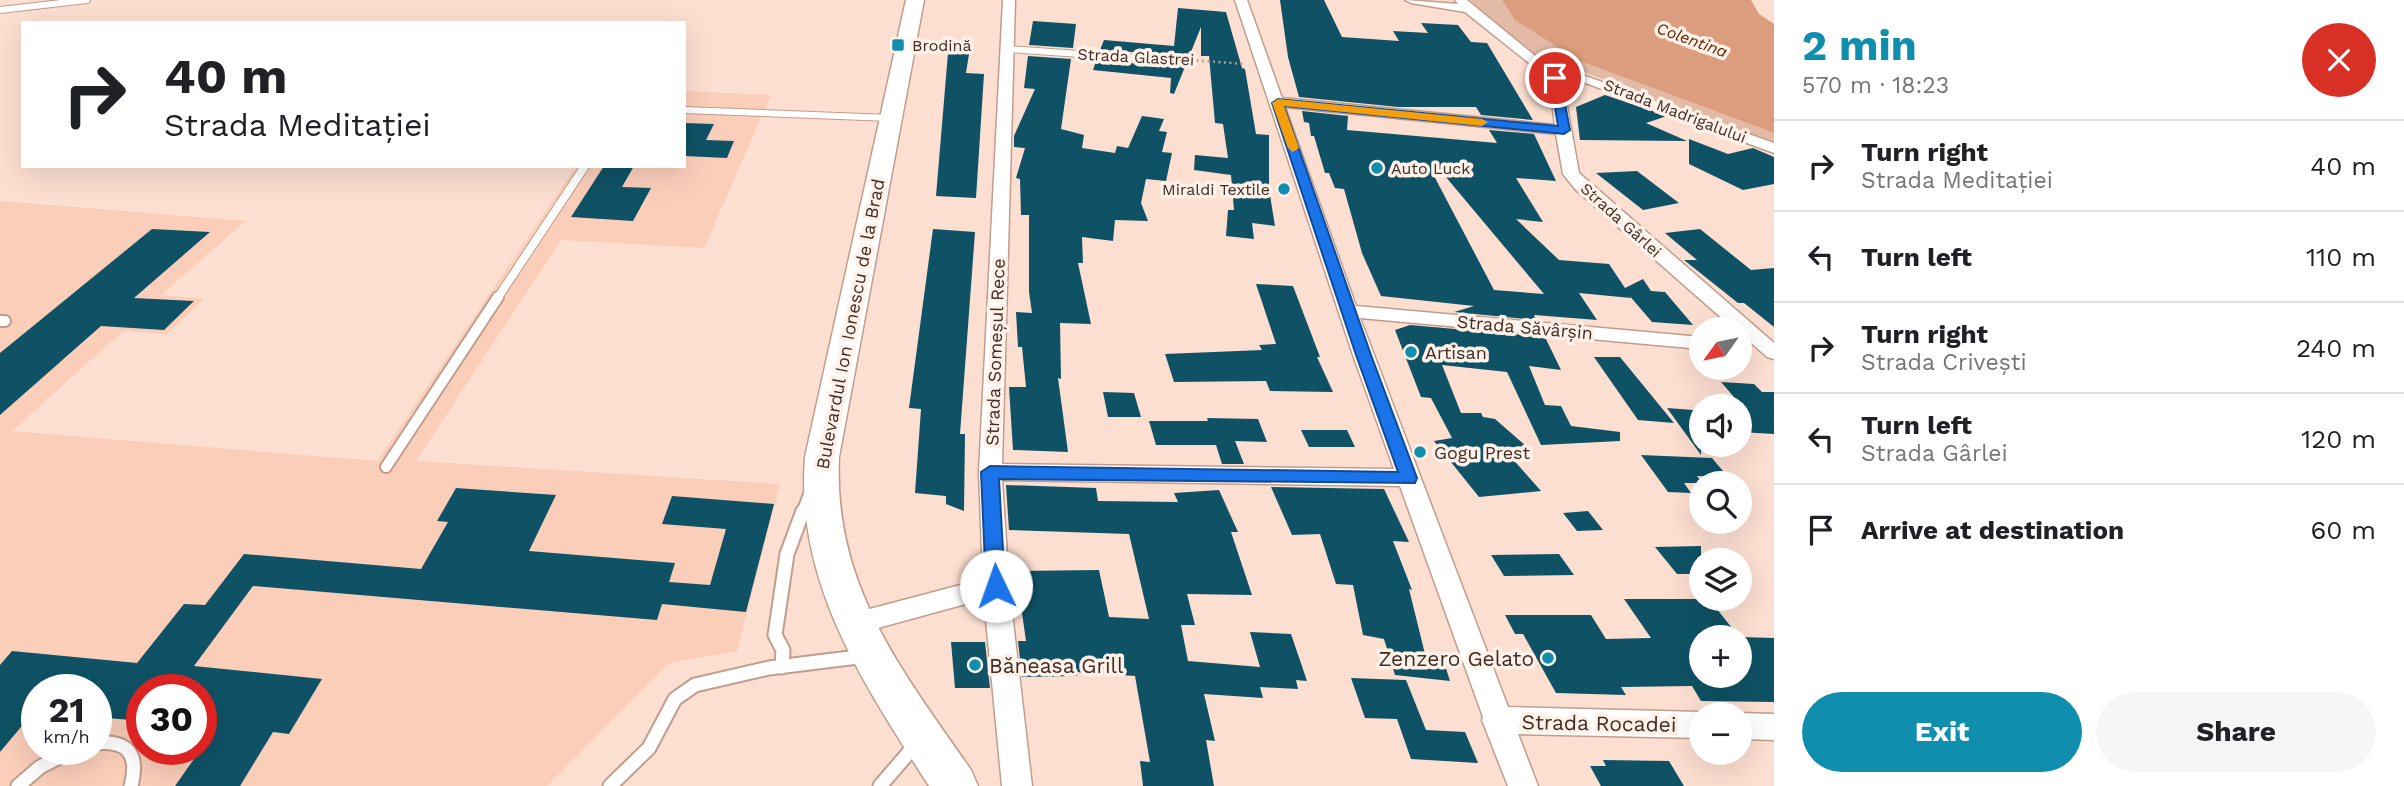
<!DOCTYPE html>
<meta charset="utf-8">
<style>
:root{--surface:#fff;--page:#f6f6f6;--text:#202124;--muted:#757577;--line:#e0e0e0;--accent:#0f8eae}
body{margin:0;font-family:"Work Sans",sans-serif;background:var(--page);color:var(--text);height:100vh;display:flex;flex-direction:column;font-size:26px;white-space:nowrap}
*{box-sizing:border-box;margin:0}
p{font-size:23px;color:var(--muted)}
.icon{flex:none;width:38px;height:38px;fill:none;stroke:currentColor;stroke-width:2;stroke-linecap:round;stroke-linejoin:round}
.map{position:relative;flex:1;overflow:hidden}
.details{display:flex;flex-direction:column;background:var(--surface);width:630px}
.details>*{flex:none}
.top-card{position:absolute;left:21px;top:21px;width:665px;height:147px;border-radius:0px;box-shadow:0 7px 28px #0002;background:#fff;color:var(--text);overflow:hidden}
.needle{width:46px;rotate:237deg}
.controls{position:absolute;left:1689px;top:317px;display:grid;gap:14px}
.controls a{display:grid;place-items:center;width:63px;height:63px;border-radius:50%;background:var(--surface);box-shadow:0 7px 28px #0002;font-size:35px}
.speed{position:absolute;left:21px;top:674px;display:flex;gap:14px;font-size:35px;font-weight:700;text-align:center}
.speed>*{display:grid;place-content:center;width:91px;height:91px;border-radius:50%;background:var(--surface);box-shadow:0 7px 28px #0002;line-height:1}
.speed small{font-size:18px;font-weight:400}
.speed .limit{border:10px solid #d22;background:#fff;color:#111}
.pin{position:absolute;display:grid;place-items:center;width:60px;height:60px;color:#fff;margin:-30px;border:4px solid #fff;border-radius:50%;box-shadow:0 2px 7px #0007}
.me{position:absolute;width:77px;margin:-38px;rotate:357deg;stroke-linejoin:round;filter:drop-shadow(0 0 5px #0008)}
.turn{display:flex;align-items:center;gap:24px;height:147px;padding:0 28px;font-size:32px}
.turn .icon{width:91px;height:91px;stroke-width:2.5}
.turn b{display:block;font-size:49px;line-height:60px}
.round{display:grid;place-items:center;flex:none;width:74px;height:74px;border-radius:37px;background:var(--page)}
.summary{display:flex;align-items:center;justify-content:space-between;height:119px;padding:0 28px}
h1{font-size:42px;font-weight:700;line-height:52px;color:var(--accent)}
.button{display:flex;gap:14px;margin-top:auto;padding:14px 28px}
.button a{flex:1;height:80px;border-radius:42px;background:var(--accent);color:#fff;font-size:28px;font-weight:700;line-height:80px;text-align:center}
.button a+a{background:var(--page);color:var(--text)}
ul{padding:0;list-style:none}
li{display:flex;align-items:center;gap:21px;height:91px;padding:0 28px;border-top:2px solid var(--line)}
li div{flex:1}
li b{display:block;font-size:26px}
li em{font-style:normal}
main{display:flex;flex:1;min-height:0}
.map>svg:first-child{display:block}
.built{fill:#fbceb9;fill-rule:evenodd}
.green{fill:#e3baa6}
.water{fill:#dc9d7e}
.building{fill:#0f5265;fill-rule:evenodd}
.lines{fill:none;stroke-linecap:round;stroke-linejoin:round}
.service-far3-casing{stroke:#c09d8c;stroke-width:8}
.service-far2-casing{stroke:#c09d8c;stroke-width:10}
.service-far1-casing{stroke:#c09d8c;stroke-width:14}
.service-casing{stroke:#c09d8c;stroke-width:17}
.minor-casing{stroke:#c09d8c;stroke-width:3}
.secondary-casing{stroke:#c09d8c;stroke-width:3}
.path{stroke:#b59d92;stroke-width:2.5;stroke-dasharray:2 3.5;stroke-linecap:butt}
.service-far3{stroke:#fff;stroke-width:6}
.service-far2{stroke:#fff;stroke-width:8}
.service-far1{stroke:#fff;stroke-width:10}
.service{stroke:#fff;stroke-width:13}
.minor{fill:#fff;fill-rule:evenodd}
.secondary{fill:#fff;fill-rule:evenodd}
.route{fill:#1a73e8;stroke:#114b97;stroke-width:2}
.slow{fill:#f59e0b}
.poi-dot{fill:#0f8eae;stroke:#fff0e8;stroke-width:2.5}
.labels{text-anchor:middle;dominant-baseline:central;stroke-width:7;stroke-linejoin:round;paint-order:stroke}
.far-water-label{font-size:16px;font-style:italic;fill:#5c2400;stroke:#fff0e8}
.far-poi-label{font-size:16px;fill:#3c2e27;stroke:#fff0e8;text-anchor:start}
.far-street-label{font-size:16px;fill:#3c2e27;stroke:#fff0e8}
.street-label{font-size:18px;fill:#3c2e27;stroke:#fff0e8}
.poi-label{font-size:18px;fill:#3c2e27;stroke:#fff0e8;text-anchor:start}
.near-poi-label{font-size:21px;fill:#3c2e27;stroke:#fff0e8;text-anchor:end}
.near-street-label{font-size:21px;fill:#3c2e27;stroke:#fff0e8}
</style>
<main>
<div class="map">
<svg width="1774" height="786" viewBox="0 0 1774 786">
<rect width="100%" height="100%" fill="#fddfd1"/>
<!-- built -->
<path class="built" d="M684,91l87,4 -67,153 -143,-8 -145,221 364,23 -43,167 -68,12 -122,123h-547v-585l246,20 -85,74 43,4 -37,35 -44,-3 -111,100 365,30 199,-295h108zM37,690h59v59h-59zM142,690h59v59h-59z"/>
<!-- green -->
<path class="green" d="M1470,0h32l13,20 62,40 197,73v10l-239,-89 -46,-36z"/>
<!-- water -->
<path class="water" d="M1502,0h249l8,14 15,10v109l-197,-73 -62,-40z"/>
<!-- building -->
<path class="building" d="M1280,0h44l18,37 57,4 -6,-10 35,2 -7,-10 37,2 13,17 16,1 46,77 -52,-5 -5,-8h-78l-99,-10 -11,-40z
M1178,8l48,4 16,56 3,1 11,65 13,1v54l6,37 -23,-3 2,16 -28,-3 2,-26h6l-3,-35 -37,-5 1,-15 33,3 -5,-34 -8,-1 -6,-67h-8v-29l-27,67 -4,-1 1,-15 -78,-8 3,-9 85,5 2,-7 -4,-4 -79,-5 4,-10 70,6z
M1033,21l43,3 -3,24 -44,-3z
M948,53l21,1 -3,19 18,1 -8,124 -40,-2z
M1028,56l43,3 -10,70 23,6 -2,13 33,5 2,-7 11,2 14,-32 22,3 -5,12 8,1 -5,20 10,1 -6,28 -20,-2 -5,24 7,18 -33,-1 -2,21 -31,-4 1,26h-5l13,61 -31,-1 1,56 -3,-1 10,74 -55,-2 -4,-63h17l-4,-40h-4l-2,-35 16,1 -3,-21v-77h-8l-1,-36 -4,-1 9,-30 -11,-1v-11l21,-47 -11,-1z
M1605,95l62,21 -21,7 41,18 -107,-1 -4,-33z
M1302,111l46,5 -1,14 150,13 -8,-13 45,4 22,47 -40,-3 27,44 -27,-3 43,41 50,4 16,24 18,-9 8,12 14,1 28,33 -41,-3 -24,-28 3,4 -52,-5 18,27 -63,-5 2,5 -82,-8 20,-6 -93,-10 -19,-43 -18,-64 -9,-1 -6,-15h-4l-11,-37h-3l-2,-13 -5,-1zM1440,170l104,124 -50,-4 -61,-116z
M684,123l30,1 -8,16 28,1 -7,17 -43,-2z
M1689,139l39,15 25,-6 21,9v27l-31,6 -54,-26z
M604,166h30l-12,21 29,1 -18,33 -62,-4z
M1637,171l42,32 -36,7 -47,-37z
M152,229l58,3 -76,66 60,3 -30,29 -63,-4 -101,89v-62z
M933,229l42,3 -15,202h5l-1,77 -18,-7v-8l-31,-3 6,-84 -12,-1z
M1700,229l51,41 23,-2v59l-30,-24h-6l-54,-43h13l-32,-27z
M1256,284l37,2 27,71h-3l16,35 -63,-1 -4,-10 -92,1 -9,-28 97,-4 -3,-5 17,-1z
M1410,325l135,12 16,33 -32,-4 16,39 16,1 10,20 49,6v9l-79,4 -34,-73 -65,-7 19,48h20l2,4 12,2 31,27 -23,2 38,43 -62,6 -45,-56 18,-3 -21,-40 -10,-1 -26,-67z
M1594,357h26l54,66 -36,-3z
M1721,382l33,2 8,8h12v42l-34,-2v-28z
M1103,392l31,1 7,24h-33z
M1667,408l26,2 8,11v34z
M1207,418l51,1 9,23 -32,-1 9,23h-22l-6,-19h-60l-7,-24h59z
M1301,430h46l8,17h-46z
M1641,455l71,3 16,19 -31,-1 5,7h-18l7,10 -23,-1z
M1006,485l90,3 2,13 80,1 -4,-9 45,-3 19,42h-7l21,63 -65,-1 8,31h-14l7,36 72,6 -10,-35 41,2 16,47 -11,-1 2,9 -38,-2 3,11 -59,-4 11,47 -9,-1 8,46h-71l-3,-25 10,1 -15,-86 -59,-4 1,4 -55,1 -4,-36h8l-10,-70 83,-1 10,47 40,2 -20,-85 -120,-4z
M1271,487l113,2 25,53 -16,-1 19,49 -3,-1 16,65 17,2 8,25 -55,-6 -11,-36 -21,-4 -10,-50 -17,-1 -16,-50 -28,1z
M456,488l100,7 -27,56 146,12 -6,19 41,3 16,-56 -64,-5 10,-28 102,8 -28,108 -84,-8 -5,16 -404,-34 -59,80 128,13 -33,55 -16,-2 -33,54h-65l26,-37v-59h-59v31l-46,-4v-27h-59v18l-37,44v-87l12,-14 125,12 47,-59 21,1 39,-51 177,15 27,-47 -11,-1z
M1588,511l15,19 -26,1 -14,-18z
M1701,546v28h-24l-22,-27z
M1559,554l15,21 -70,1 -13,-21z
M1624,599h85l30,38h-38v39h39v-39l34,1v64l-73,-1 -9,-15 -71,1 5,8 -70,-2 -33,-59h-8l-10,-19h86l15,24 45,-1z
M951,642h34l5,46h-35z
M1351,678l55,2 20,50 39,2 13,31 -67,-4 -14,-40 -32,-1z
M1603,760l66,1 15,25h-83l-11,-20h16z"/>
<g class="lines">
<!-- service-far3 casing -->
<g class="service-far3-casing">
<path id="service-far3" d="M0,10l87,-10
M1009,49l169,12
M684,110l206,8"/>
</g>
<!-- service-far2 casing -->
<g class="service-far2-casing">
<path id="service-far2" d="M497,299l88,-133"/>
</g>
<!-- service-far1 casing -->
<g class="service-far1-casing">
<path id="service-far1" d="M0,321h5
M386,467l112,-170
M802,513l8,-21"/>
</g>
<!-- service casing -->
<g class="service-casing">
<path id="service" d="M782,667l1,-17 -8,-15 12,-81 16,-43
M96,743c33,-3 43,12 35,43
M18,786l22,-19 35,-18
M610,786l39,-38 26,-49 20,-14 74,-17 97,-12
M880,786l37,-43"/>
</g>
<!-- minor casing -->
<g class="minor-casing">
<path id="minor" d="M1003,0h12l-13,464 392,5 -41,-114 -118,-355h12l35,98 273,27 -6,-46 -84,-67 -54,-9 -6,-3 53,4 -3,-4h12l73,60 234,83v10l-218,-81 6,6 17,95 195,170v16l-7,-2 -27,-24v-4h-6l-158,-139 -13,-16 -7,-40 -271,-27 71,199 345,31v12l-341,-31 148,389 193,5 6,2h-6v24l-183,-4 20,52h-30l-26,-66 1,-3 -83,-231 -398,-6 7,106 23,200h-30l-18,-187 -128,35 -9,-3 -4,-8 4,-8 136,-36 -4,-107z
M1740,713l34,1v26l-34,-1v-25h-3z"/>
</g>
<!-- secondary casing -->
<g class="secondary-casing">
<path id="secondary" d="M906,0h18l-85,457c-6,129 63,213 132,313l7,16h-49c-65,-102 -134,-202 -124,-329z"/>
</g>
<!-- path -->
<path class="path" d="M1191,60l54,4"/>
<!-- service-far3 -->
<use href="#service-far3" class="service-far3"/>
<!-- service-far2 -->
<use href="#service-far2" class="service-far2"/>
<!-- service-far1 -->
<use href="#service-far1" class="service-far1"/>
<!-- service -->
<use href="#service" class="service"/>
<!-- minor -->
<use href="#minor" class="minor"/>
<!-- secondary -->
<use href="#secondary" class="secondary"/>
</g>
<!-- route -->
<path class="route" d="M1555,75l5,3 10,52 -6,4 -280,-28 87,249 46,123 -2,5 -416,-4 6,107 -3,5 -6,3 -7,-3 -3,-5 -5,-114 9,-6 408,6 -42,-117 -84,-252 6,-4 280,27 -8,-48z"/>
<!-- slow -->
<path class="slow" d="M1278,99l204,20 6,3 -6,4 -198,-20 15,42 -6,4 -5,-4 -16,-45z"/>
<!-- markers -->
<g class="poi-dot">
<rect x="891" y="38" width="14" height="14" rx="3.5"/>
<circle cx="1377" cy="168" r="7"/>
<circle cx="1284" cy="189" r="7"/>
<circle cx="1411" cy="352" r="7"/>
<circle cx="1420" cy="452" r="7"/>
<circle cx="1548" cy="658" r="7"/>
<circle cx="975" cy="665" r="7"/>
</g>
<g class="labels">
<!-- far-water labels -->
<g class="far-water-label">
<text transform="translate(1692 40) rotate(20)">Colentina</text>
</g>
<!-- far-poi labels -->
<g class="far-poi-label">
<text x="912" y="45">Brodină</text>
<text x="1391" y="168">Auto Luck</text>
<text x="1270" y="189" text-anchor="end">Miraldi Textile</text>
</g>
<!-- far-street labels -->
<g class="far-street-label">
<text transform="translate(1136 57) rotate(3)">Strada Glastrei</text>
<text transform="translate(1675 111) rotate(21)">Strada Madrigalului</text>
<text transform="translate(1621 220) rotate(42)">Strada Gârlei</text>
</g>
<!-- street labels -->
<g class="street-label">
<text transform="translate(850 324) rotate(-79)">Bulevardul Ion Ionescu de la Brad</text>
<text transform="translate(1525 327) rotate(5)">Strada Săvârșin</text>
<text transform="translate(995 352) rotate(-88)">Strada Someșul Rece</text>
</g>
<!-- poi labels -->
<g class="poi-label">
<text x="1425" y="352">Artisan</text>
<text x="1434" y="452">Gogu Prest</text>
</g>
<!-- near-poi labels -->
<g class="near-poi-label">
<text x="1534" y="658">Zenzero Gelato</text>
<text x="989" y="665" text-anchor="start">Băneasa Grill</text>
</g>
<!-- near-street labels -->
<g class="near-street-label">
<text transform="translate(1599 723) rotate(1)">Strada Rocadei</text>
</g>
</g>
</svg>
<div class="controls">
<a><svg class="needle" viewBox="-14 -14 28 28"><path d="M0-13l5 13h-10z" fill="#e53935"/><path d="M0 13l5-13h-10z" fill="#757577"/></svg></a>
<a><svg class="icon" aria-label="sound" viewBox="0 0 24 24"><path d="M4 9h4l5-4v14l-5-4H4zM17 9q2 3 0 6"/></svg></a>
<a><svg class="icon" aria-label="search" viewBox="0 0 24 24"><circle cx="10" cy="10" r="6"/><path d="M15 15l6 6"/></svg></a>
<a><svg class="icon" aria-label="layers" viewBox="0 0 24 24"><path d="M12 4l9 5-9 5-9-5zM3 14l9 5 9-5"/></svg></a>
<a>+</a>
<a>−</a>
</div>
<div class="speed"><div>21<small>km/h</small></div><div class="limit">30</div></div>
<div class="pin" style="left:1555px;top:78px;background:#d93025"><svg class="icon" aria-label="arrive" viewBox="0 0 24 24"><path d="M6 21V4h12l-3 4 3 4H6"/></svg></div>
<svg class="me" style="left:996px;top:586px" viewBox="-20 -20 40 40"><circle r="19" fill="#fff"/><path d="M0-13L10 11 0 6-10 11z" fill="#1a73e8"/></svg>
<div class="top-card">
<div class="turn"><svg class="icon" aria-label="right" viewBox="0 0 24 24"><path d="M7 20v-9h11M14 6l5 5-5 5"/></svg><div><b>40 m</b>Strada Meditației</div></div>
</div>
</div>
<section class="details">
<div class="summary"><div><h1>2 min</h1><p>570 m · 18:23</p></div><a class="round" style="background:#d93025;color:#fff"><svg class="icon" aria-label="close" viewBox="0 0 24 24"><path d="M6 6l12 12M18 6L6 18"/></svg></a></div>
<ul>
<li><svg class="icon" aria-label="right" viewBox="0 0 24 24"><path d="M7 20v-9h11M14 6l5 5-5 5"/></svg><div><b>Turn right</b><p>Strada Meditației</p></div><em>40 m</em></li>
<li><svg class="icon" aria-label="left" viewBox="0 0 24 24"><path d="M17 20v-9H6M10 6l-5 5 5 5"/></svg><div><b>Turn left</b></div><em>110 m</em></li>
<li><svg class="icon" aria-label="right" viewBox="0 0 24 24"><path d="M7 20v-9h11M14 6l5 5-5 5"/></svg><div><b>Turn right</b><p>Strada Crivești</p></div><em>240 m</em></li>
<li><svg class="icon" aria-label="left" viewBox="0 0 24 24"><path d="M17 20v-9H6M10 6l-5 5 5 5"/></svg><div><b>Turn left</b><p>Strada Gârlei</p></div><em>120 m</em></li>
<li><svg class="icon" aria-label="arrive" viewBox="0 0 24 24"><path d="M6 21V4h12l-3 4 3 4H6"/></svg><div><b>Arrive at destination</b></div><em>60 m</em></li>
</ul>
<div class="button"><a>Exit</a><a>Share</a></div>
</section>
</main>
